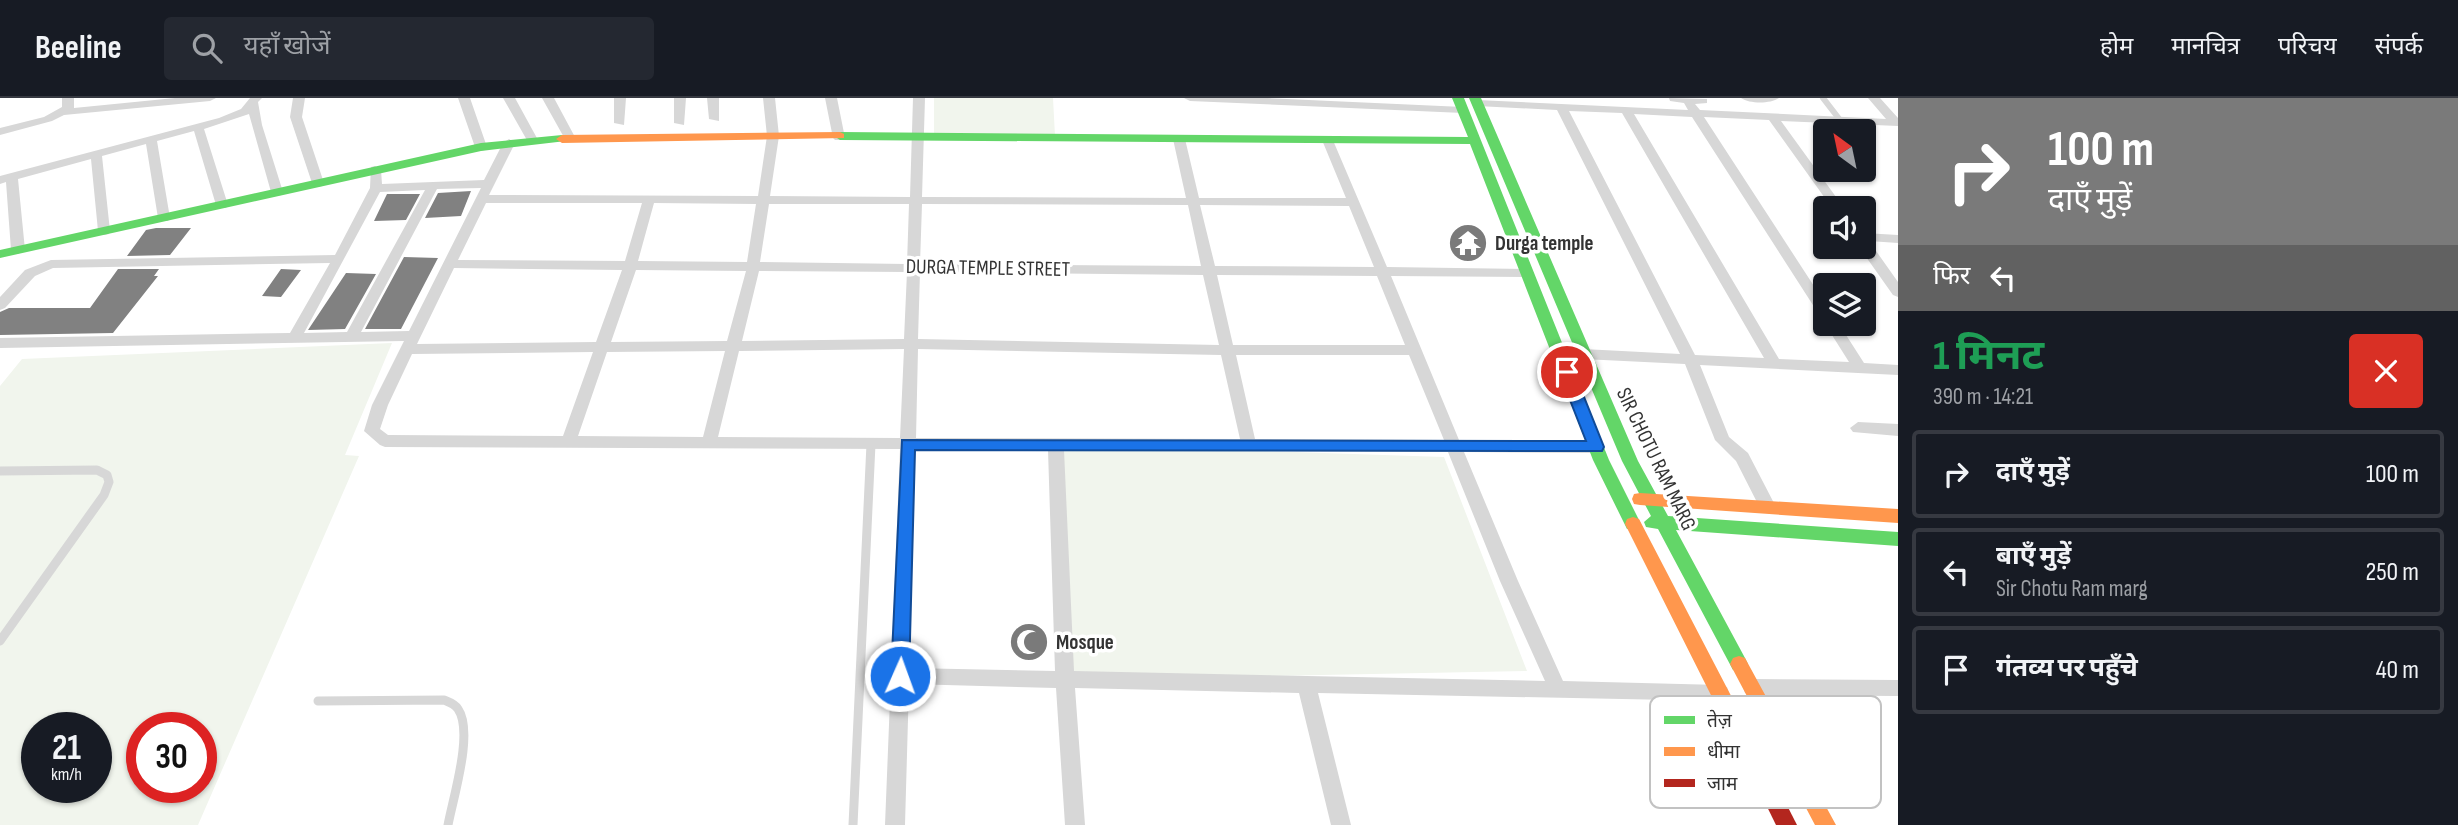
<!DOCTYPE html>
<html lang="hi">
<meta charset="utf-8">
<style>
:root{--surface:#171b24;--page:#242831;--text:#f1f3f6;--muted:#9ea1a6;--line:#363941}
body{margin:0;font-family:"Sofia Sans Condensed","Noto Sans Devanagari",sans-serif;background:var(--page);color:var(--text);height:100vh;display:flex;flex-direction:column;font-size:26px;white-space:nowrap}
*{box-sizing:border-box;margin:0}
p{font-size:23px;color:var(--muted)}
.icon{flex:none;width:38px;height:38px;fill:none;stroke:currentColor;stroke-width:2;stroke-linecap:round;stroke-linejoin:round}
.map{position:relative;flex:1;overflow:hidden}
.details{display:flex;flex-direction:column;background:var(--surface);width:560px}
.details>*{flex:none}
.guide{background:#7a7a7a;color:#fff;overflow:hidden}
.needle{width:46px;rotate:327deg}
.controls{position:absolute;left:1813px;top:21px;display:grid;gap:14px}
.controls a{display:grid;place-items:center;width:63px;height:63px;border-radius:7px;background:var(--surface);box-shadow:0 2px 5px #0004;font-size:35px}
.speed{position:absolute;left:21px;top:614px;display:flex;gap:14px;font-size:35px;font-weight:700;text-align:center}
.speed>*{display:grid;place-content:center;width:91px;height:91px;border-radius:50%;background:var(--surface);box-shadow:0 2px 5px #0004;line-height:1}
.speed small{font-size:18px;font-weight:400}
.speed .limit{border:10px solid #d22;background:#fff;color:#111}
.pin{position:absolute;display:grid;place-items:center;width:60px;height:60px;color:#fff;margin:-30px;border:4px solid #fff;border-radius:50%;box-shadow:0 2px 7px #0007}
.me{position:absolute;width:77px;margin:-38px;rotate:2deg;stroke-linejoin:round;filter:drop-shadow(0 0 5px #0008)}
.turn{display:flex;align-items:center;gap:24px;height:147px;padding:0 35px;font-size:32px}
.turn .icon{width:91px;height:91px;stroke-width:2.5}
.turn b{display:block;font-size:49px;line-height:60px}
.then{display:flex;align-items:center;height:66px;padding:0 35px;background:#0003;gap:14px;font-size:26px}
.round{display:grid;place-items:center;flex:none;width:74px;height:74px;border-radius:7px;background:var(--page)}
.overview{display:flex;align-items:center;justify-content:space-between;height:119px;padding:0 35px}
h1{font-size:42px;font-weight:700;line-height:52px;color:#1e9e55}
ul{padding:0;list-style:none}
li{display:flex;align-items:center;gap:21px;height:88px;margin:0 14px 10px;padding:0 21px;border:4px solid var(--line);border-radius:7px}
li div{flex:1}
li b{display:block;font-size:26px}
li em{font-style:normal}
header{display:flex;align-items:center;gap:42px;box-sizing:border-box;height:98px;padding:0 35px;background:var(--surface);border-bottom:2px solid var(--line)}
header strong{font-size:33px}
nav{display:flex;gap:38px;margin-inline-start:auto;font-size:24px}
.search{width:490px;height:63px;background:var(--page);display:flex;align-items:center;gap:18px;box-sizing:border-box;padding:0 24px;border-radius:7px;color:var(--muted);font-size:26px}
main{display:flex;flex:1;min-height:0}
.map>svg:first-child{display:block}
.green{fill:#f1f5ed;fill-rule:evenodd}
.building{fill:#818181}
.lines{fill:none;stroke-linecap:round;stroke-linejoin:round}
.lane-far1{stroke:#d7d7d7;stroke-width:6}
.lane{stroke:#d7d7d7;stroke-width:9}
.street{fill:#d7d7d7;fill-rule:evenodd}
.fast{fill:#63d668;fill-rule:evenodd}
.slow{fill:#ff974d;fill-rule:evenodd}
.jam{fill:#b3261e;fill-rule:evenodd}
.route{fill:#1a73e8;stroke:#114b97;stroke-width:2}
.labels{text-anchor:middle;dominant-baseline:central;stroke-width:7;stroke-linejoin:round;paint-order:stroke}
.poi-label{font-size:21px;font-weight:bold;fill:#333;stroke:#fff;text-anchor:start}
.street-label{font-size:21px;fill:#333;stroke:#fff}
.key{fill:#fff;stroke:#c2c2c2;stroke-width:2}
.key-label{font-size:19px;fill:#333}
</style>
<header>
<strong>Beeline</strong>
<div class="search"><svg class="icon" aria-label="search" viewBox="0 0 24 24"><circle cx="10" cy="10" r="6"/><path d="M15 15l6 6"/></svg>यहाँ खोजें</div>
<nav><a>होम</a><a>मानचित्र</a><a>परिचय</a><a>संपर्क</a></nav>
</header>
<main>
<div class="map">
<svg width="1898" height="727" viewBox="0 0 1898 727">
<rect width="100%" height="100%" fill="#fff"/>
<!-- green -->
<path class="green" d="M934,0h119l2,38 -121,-1z
M392,245l-47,112 14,1 -161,369h-198v-439l22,-27zM37,630h59v60h-59zM142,630h59v60h-59z
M1056,346l388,13 83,214 -462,9z"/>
<!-- building -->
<path class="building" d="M471,93l-10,25 -36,2 13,-25z
M387,96h33l-14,26 -32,1z
M156,130h35l-21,27 -43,1 19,-26z
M404,159l34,1 -37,71h-36z
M118,171h41l-5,7h4l-45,57 -113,2v-23l9,-4h81z
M281,171l20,1 -20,27 -19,-1z
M346,175l30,1 -31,55 -37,1z"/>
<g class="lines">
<!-- lane-far1 -->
<path class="lane-far1" d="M1823,0l17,22"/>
<!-- lane -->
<path class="lane" d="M0,373l97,-1 10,5 2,7 -5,13 -104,146
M318,603l126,-1c5,2 11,4 14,9 16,23 -5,89 -10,116
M853,727l18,-381"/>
<!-- street -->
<path class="street" d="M62,0h12v10l101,-10h41l-6,3 -146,14 -12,6 -52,14v-7l44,-11 18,-10z
M250,0h12l-4,4 4,23 21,67 -2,3 -4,1 -6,-4 -22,-78 -45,15 24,76 -2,3h-8l-2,-3 -22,-74 -37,10 13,77 -2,3h-8l-2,-3 -12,-74 -44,12 8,75 -1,3 -5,1 -6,-4 -7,-72 -73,20 7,71 -7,4 -7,-4 -5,-68 -6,2v-8l219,-58 22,-9z
M293,0h12l-3,19 22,66 -2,3 -4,1 -6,-4 -22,-66z
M458,0h12l17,49 -2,3 -4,1 -6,-4z
M503,0h12l23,42 -2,2h-8z
M542,0h12l22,41 -2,2h-8z
M614,0h12l-2,27 -10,-2z
M674,0h12l-2,27 -10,-2z
M707,0h12v23l-10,-2z
M763,0h12l4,38 -9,60 140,1 3,-99h12l-3,99 264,1 -13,-59 6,-4 6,4 14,59h147l-24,-58 6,-4 4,2 55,129 140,2 7,4 -7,4 -136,-1 68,164 137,1 8,6 -8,6 -132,-1 54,129 45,100 157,4 7,2 2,6 -2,6 -7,2 -402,-8 33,132h-20l-32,-132 -224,-5 10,137h-20l-9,-137 -147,-4 -4,141h-20l15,-376 -515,-2 -5,-2 -16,-14 8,-26 32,-64 -404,7v-10l290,-5 40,-70 -277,5 -18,8 -30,32 -5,2v-13l25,-27 26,-10 284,-5 35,-67 1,-21 4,-1 6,4 1,14 102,-4 19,-37 6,-4 6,4 -26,52 269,1 9,-60zM481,90l-72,143 -48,1 76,-143zM425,92l-78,142 -43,1 76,-141zM486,105h156l-17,58 -167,-1zM654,105l102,1 -9,58 -109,-1zM769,106h140l-2,60 -147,-2zM922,106l266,1 13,61 -281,-2zM1200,107l149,1 25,61 -159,-1zM454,170l168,2 -26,72 -179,2zM636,172l110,1 -19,70 -116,1zM759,173l148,1 -3,67 -162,2zM920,174l283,3 16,70 -301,-6zM1217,177l160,1 28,69h-172zM904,251l-4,89 -182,-1 21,-86zM918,251l303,6 19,84 -324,-1zM725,253l-22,86 -125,-1 29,-84zM593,254l-30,84 -175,-1 -8,-6 8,-24 24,-51zM1236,257h173l35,85 -189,-1zM915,351l133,1 7,221 -146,-3zM1064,352l384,2 52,129 45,100 -471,-10z
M825,0h12l8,40 -2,2h-8l-2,-2z
M1184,0h83l196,9 6,3 -6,3 -273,-12z
M1669,0l38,1v4l-12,1 5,6 186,9 -18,-21h12l18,20v8l-117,-5 63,87h-12l-63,-88 -65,-3 121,186v15l-5,-2 -128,-199 -58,-3 145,245 70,3 -24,-38h14l25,39 34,2v10l-198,-10 29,72 19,16 28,54 -2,5h-12l-26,-51 -21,-21 -30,-76 -102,-5 -7,-5 7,-5 97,5 -123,-244 -80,-4 -6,-3 6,-3 211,10 -4,-7 -14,-2zM1569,13l53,2 142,245 -69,-3z
M1741,0h38c-9,6 -29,6 -38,0z
M1864,135l34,2v8l-29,-2 29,41v15l-5,-2 -34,-48h5z
M1858,324l40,2v12l-45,-4 -3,-4z
M1752,581l146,1v16l-146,-1 -7,-2 -2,-6 2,-6z"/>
<!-- fast -->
<path class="fast" d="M1452,0h12l145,362 32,64 -2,5h-12l-34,-69 -123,-316 -630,-4 -6,-4 6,-4 628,5z
M1469,0h12l157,363 30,55 230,16v14l-222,-16 69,128 3,6 -3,6 -6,2 -6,-2 -75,-141 -12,-2 -2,-5 7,-6 -29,-55z
M562,37l6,4 -2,2 -85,10 -481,107v-8l481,-107z"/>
<!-- slow -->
<path class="slow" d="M840,34l4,2v4l-282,5 -6,-4 6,-4z
M1640,395l258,16v14l-258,-18 -6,-1 -2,-5 2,-5z
M1633,419l6,2 101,194 2,6 -2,6 -7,3 -7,-3 -101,-201 2,-5z
M1739,558l6,2 91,167h-21l-85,-161 3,-6z"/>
<!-- jam -->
<path class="jam" d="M1733,612l7,3 57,112h-21l-52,-106 2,-6z"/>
</g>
<!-- route -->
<path class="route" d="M1567,269l7,5 30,75 -2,4 -687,-1 -6,226 -3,6h-13l-2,-6 11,-236 684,1 -27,-69z"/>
<!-- icons -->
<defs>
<g id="temple-disc" transform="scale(2.0125)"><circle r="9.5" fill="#7a7a7a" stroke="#fff"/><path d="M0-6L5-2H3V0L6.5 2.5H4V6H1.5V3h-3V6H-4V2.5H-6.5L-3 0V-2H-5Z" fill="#fff"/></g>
<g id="mosque-disc" transform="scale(2.0125)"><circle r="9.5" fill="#7a7a7a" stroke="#fff"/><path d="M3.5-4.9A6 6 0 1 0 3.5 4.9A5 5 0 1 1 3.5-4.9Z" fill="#fff"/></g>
</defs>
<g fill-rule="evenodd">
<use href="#temple-disc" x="1468" y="145"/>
<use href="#mosque-disc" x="1029" y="544"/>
</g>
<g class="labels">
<!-- poi labels -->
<g class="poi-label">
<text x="1495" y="145">Durga temple</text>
<text x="1056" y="544">Mosque</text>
</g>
<!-- street labels -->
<g class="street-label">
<text transform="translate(988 170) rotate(1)">DURGA TEMPLE STREET</text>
<text transform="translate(1656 361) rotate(64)">SIR CHOTU RAM MARG</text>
</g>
</g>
<!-- legend -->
<rect x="1650" y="598" width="231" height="112" rx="10" class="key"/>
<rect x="1664" y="618" width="31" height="8" fill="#63d668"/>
<rect x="1664" y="649" width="31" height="9" fill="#ff974d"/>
<rect x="1664" y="681" width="31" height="8" fill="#b3261e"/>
<g class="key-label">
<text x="1707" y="629">तेज़</text>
<text x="1707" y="660">धीमा</text>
<text x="1707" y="692">जाम</text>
</g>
</svg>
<div class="controls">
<a><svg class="needle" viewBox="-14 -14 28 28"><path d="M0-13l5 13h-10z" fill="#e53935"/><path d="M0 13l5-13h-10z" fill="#9ea1a6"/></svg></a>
<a><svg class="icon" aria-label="sound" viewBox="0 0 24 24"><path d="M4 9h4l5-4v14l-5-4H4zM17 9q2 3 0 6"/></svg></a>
<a><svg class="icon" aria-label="layers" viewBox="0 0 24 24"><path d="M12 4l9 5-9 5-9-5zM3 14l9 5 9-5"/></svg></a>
</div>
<div class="speed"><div>21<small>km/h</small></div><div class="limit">30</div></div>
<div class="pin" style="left:1567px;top:274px;background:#d93025"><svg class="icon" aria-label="arrive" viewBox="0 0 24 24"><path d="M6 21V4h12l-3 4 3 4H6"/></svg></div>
<svg class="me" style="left:900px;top:578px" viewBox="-20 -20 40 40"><circle r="17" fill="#1a73e8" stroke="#fff" stroke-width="3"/><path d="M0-11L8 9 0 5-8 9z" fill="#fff"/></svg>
</div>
<section class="details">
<div class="guide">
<div class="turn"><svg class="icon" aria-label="right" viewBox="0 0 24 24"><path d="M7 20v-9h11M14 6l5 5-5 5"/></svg><div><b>100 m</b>दाएँ मुड़ें</div></div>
<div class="then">फिर<svg class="icon" aria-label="left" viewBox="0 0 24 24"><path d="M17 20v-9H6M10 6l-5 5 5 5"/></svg></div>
</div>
<div class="overview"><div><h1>1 मिनट</h1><p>390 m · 14:21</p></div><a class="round" style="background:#d93025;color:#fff"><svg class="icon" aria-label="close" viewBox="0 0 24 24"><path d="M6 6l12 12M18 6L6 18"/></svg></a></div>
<ul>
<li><svg class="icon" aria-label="right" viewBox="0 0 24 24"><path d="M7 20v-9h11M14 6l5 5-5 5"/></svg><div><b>दाएँ मुड़ें</b></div><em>100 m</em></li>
<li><svg class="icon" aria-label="left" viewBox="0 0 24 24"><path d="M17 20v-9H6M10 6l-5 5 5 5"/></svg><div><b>बाएँ मुड़ें</b><p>Sir Chotu Ram marg</p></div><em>250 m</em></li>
<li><svg class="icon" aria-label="arrive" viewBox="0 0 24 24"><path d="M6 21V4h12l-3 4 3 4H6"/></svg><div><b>गंतव्य पर पहुँचे</b></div><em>40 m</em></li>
</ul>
</section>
</main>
